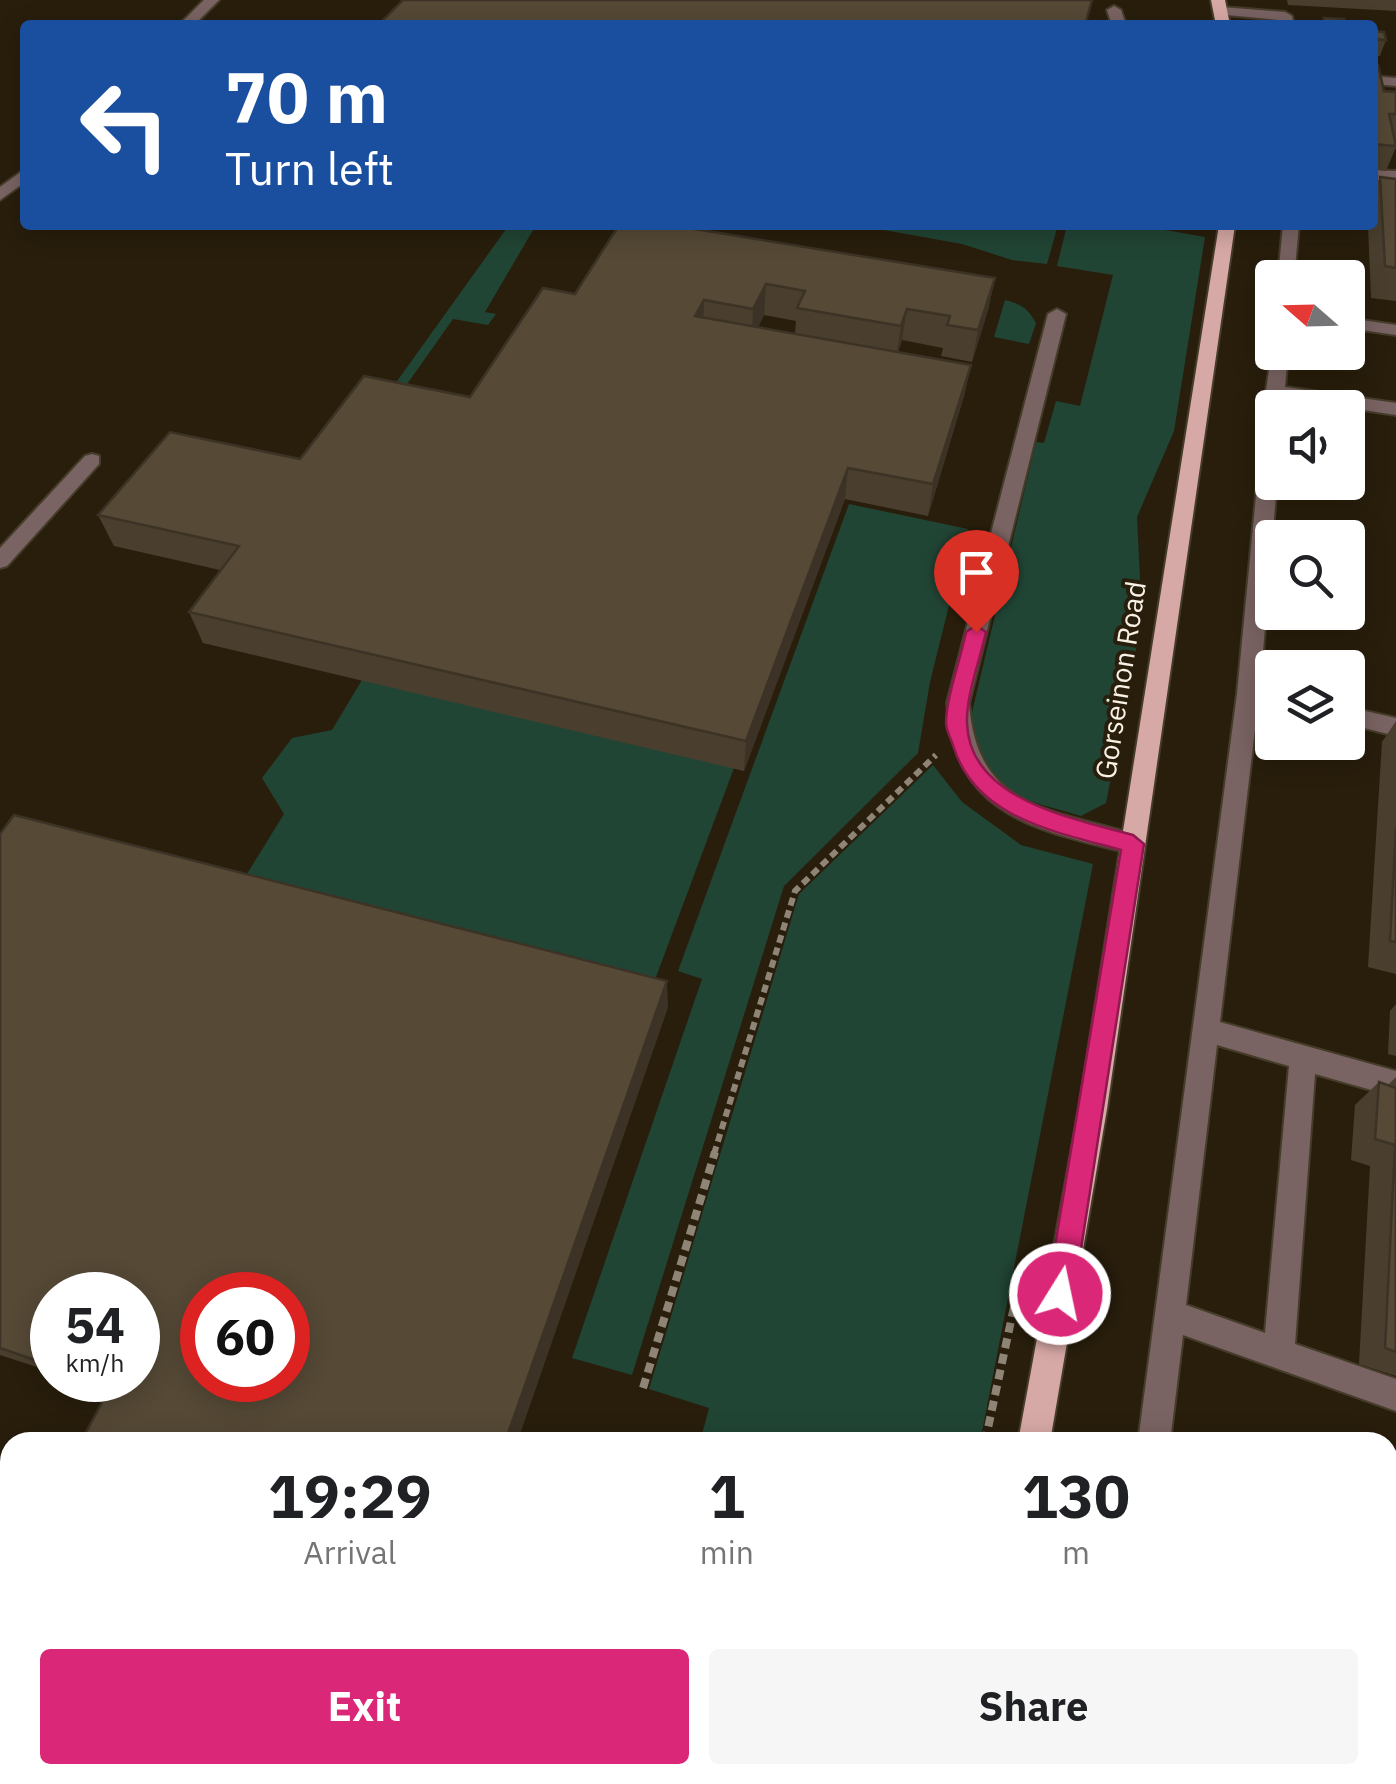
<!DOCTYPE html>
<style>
:root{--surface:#fff;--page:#f6f6f6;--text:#202124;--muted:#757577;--accent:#db2777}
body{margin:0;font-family:"IBM Plex Sans",sans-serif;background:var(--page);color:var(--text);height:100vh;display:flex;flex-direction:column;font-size:38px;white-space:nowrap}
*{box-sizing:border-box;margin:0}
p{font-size:32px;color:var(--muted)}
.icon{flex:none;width:55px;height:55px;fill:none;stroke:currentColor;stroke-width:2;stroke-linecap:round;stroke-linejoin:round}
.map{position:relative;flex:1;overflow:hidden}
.panel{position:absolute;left:0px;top:1432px;width:1398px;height:352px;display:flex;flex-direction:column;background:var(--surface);border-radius:30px 30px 0 0;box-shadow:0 5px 25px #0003}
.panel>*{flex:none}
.guide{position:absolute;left:20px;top:20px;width:1358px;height:210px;border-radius:10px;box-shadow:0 5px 25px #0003;background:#1a4fa0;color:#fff;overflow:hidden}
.needle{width:65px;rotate:290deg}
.controls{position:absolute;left:1255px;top:260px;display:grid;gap:20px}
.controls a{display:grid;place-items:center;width:110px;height:110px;border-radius:10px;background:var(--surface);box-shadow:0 5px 25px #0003;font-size:50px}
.speed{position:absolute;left:30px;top:1272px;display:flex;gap:20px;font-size:50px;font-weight:700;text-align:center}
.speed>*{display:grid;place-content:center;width:130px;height:130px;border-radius:50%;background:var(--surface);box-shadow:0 5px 25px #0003;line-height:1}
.speed small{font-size:25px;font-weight:400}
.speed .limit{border:15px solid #d22;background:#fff;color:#111}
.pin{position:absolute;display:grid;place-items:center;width:85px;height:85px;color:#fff;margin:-102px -42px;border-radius:50% 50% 50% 0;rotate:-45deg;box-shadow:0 0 10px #0007}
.pin .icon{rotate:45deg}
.me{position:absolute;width:110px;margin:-55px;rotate:10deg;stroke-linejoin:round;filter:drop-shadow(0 0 8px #0008)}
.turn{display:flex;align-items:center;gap:35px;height:210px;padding:0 40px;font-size:45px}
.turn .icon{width:130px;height:130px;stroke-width:2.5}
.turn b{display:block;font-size:70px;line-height:85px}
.eta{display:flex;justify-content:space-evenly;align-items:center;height:170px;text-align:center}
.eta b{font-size:60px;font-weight:800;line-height:70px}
.button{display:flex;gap:20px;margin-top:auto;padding:20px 40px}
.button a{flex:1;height:115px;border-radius:10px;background:var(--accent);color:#fff;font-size:40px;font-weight:800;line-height:115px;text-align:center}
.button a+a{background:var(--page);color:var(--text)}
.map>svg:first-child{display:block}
.green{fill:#214534}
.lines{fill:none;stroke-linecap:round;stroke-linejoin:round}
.minor-casing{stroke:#463c2a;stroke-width:4}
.major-casing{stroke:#463c2a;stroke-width:4}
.path-far1{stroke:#8e8576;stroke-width:6;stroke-dasharray:8 5;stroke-linecap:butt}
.path{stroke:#8e8576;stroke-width:8;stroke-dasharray:10 6;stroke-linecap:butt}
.minor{fill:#7a6463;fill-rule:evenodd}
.major{fill:#d7a9a6;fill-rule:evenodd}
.wall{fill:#4a3f2e;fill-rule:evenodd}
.shaded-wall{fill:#3c3326}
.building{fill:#564936;stroke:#3c3326;stroke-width:2.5;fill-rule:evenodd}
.route{fill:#db2777;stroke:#8e194d;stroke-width:2.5}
.labels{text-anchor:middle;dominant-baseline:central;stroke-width:8;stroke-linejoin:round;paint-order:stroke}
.street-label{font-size:28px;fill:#f8f1e5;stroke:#291e0c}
</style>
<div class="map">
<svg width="1396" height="1784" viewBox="0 0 1396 1784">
<rect width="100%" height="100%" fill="#291e0c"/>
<!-- green -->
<path class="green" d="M509,225h27l-51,87 11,2 -8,11 -35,-6 -48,68 -10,-3z
M856,225h202l-11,39 -35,-4 -50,-16z
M1067,225h70l68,12 -31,194 -37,86 5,102 -36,184 -25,13c-65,-19 -89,-18 -113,-87l68,-287 8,1 12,-42 24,5 33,-131 -56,-9z
M1005,300c16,4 23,8 31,23l-7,21 -35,-7z
M849,504l119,25 -38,153 -12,71 -134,133 -152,489 -60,-17 130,-379 -24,-8z
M362,680l372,88 -87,233 -413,-106 50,-81 -22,-36 30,-40 40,-8z
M933,765l29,37 59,43 72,19 -113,578h-280l9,-34 -60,-19 150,-495z
M606,1775h308l-2,9h-308z"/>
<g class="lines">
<!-- minor casing -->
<g class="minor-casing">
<path id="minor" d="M204,0h15l-25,25h-15z
M1114,6l7,4 5,15h-14l-5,-15z
M1221,7l64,5 7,4 2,9h-14l-1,-5 -63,-6 -2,-3z
M1372,76l24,2v8l-24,-2z
M25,169v13l-25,18v-13z
M1372,170l24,1v10l-24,-1z
M1283,225h16l-5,53h-16z
M1057,309l9,5 -97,389c8,111 88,106 173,134l3,7 -3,7 -9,3c-94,-24 -179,-36 -186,-151l101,-389z
M1348,318l48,7v10l-48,-7z
M1272,349v3h16l-3,35 111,16v12l-112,-17 -1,10 -16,4 -1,-21z
M1272,417v65h5l-17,206 12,3v16l-14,-3 -38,318 176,49v26l-81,-23 -20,270 101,35v32l-213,-76 -13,107h-32l99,-748 26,-271zM1217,1045l72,21 -24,267 -79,-28z
M92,454l7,2v8l-92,102 -7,2v-20l85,-92z
M1348,707l48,11v18l-48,-12z
M1388,1590l8,3v34l-8,-3z
M1094,1775h36l-1,9h-36z"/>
</g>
<!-- major casing -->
<g class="major-casing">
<path id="major" d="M1211,0h14l5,25h-14z
M1219,225h16l-128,884 -57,333h-32l61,-333z
M958,1775h36l-2,9h-36z"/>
</g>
<!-- path-far1 -->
<path class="path-far1" d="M714,1154l81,-263 141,-136"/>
<!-- path -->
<path class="path" d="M643,1388l72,-236
M985,1442l29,-135
M904,1784l2,-9"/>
<!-- minor -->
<use href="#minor" class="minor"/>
<!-- major -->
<use href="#major" class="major"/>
</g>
<!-- wall -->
<path class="wall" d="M1287,0h109v11l-108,-6z
M1372,31l14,9 -6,16h-8z
M1372,64l12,27 11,1 1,-5v52h-2l2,8 -10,24 -14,-2z
M1380,177l16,2v122l-25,-3 -3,-73h4v-30z
M619,225l376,53 -7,32 -16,52 -31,-6 2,-8 -41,-8 -4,12 73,13 -7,31 -36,120 -83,-17 -101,272 -541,-128 -14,-31 31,-42 -106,-24 -16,-31 202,-56 170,-62 105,-103zM764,315l32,6 -1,13 -37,-7z
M1396,721v253l-28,-7 14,-225z
M0,834l668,173 -151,435h-436l27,-51 -32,-11h62l-86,-85v77l-52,-17z
M1396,1004v52l-8,-2 2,-43z
M1396,1077v299l-37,-12 11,-198 -19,-6 4,-55 24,-23 9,3z
M1354,1775h34l8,9h-43z"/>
<!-- shaded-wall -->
<path class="shaded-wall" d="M995,278l-7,32 -16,52 6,-32z
M766,284l-2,31 -12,26 1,-32z
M704,300l-1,32 -8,-16z
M907,309l-5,31 -6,17 5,-31z
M971,365l-7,31 -36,120 5,-32z
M848,468l-3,31 -101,272 2,-30z
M667,981l1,26 -151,435h-12z"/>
<!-- building -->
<path class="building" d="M403,0h689l-7,25h-707z
M1324,18l20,1 2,6h-20z
M1372,31l12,1 2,8 -13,-1 1,7h-2z
M1372,64l6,1 6,26 12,1v22h-7l7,32 -24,-2z
M1380,177l16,2v89l-11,-2z
M619,225h51l325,53 -17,52 -31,-5 3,-9 -43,-7 -6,17 -104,-18 8,-17 -39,-7 -13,25 -49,-9 -9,16 276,49 -38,119 -85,-16 -102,273 -557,-129 50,-66 -141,-31 72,-83 130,27 64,-83 106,21 73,-109 32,6z
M14,815l653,166 -162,461h-424l30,-57 -15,-5h42v-85h-86v71l-52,-18v-514zM202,1295h86v85h-86z
M1396,827v115l-6,-1z
M1379,1082l17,6v264l-11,-4 10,-203 -20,-6z
M1388,1637l8,4v143h-18l1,-9h9z"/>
<!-- route -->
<path class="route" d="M976,625l10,7c-6,28 -20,63 -19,91 2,78 109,96 166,112l11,9 -70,450 -4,10 -10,4 -9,-4 -4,-10 74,-444c-64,-18 -146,-31 -168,-105 -2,-6 -7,-15 -7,-22 0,-25 15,-65 20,-91z"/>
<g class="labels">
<!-- street labels -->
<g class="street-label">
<text transform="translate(1120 680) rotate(-81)">Gorseinon Road</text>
</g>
</g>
</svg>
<div class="controls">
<a><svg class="needle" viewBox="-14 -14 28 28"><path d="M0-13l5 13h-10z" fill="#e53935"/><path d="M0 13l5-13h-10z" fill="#757577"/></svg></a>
<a><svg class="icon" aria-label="sound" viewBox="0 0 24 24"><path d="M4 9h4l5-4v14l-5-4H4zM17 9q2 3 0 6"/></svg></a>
<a><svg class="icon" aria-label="search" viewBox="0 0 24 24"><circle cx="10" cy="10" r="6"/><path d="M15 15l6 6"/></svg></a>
<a><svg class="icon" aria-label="layers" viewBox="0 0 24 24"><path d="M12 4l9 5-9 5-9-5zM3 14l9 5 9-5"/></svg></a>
</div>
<div class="speed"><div>54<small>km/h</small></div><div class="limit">60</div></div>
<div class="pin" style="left:976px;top:632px;background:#d93025"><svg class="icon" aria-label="arrive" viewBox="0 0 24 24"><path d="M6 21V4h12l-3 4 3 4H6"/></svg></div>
<svg class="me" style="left:1060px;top:1294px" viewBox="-20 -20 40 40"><circle r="17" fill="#db2777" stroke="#fff" stroke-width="3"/><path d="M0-11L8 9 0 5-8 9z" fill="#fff"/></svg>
<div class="guide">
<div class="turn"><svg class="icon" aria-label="left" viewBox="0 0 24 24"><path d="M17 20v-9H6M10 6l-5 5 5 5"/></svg><div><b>70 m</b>Turn left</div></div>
</div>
<section class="panel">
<div class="eta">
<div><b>19:29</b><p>Arrival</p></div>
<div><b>1</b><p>min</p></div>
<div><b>130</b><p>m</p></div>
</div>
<div class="button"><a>Exit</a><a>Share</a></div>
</section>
</div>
